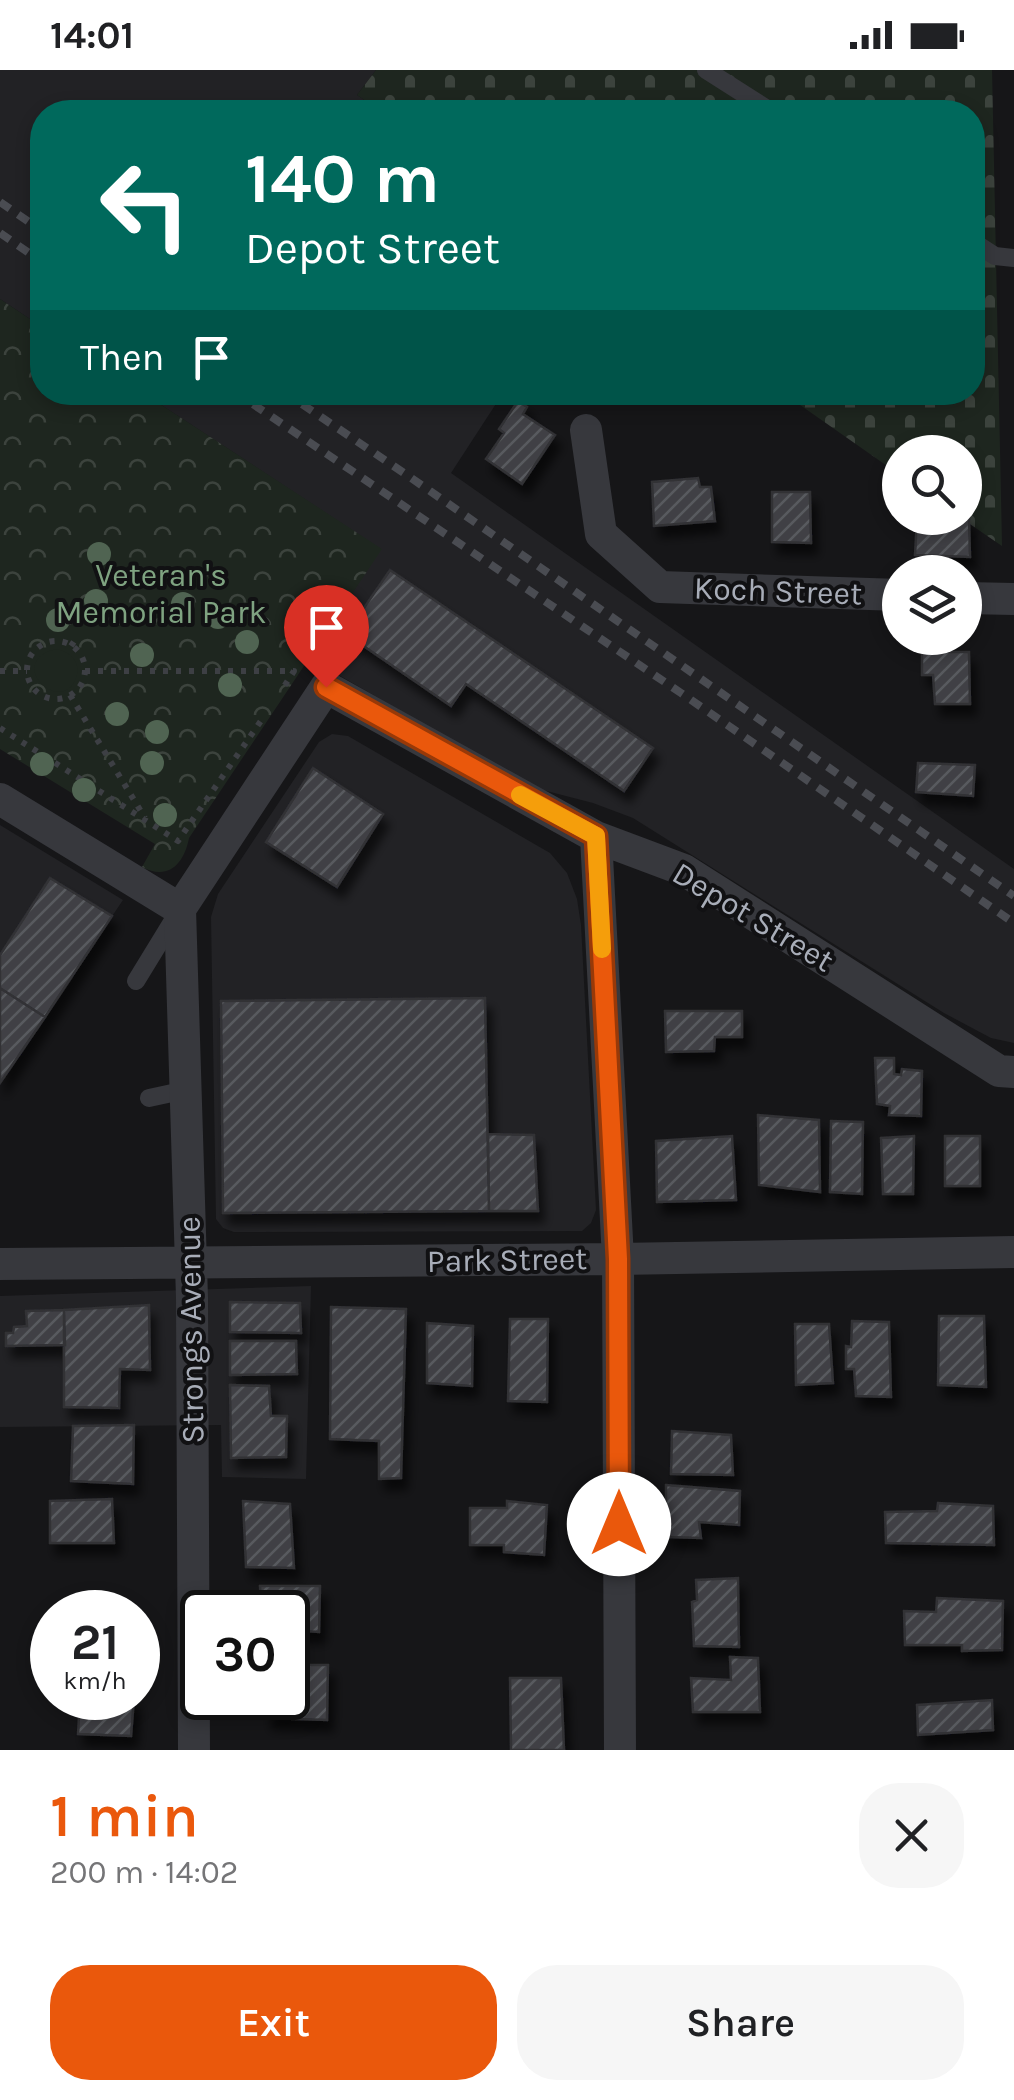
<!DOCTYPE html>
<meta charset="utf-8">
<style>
:root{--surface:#fff;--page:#f6f6f6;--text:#202124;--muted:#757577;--accent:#ea580c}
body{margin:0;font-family:Karla,sans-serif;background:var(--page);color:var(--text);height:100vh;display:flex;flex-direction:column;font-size:38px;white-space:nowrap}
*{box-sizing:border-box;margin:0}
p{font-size:32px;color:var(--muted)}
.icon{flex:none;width:55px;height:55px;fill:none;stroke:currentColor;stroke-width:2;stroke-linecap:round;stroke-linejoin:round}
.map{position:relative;height:1680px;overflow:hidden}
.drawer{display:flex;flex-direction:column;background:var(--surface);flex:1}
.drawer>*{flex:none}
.hud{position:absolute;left:30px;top:30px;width:955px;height:305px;border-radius:40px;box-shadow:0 5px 15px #0003;background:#00695c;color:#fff;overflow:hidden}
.tools{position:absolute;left:882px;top:365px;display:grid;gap:20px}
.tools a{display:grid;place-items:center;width:100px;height:100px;border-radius:50%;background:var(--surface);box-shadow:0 5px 15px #0003;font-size:50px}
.speed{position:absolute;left:30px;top:1520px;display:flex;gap:20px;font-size:50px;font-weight:700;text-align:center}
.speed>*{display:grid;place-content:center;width:130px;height:130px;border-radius:50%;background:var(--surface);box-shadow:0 5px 15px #0003;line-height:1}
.speed small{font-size:25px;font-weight:400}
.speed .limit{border:5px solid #111;border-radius:15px;background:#fff;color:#111}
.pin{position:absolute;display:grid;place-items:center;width:85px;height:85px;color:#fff;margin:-102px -42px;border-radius:50% 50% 50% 0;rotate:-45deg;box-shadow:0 0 10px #0007}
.pin .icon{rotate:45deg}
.me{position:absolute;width:110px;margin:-55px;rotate:0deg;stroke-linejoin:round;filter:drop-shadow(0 0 8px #0008)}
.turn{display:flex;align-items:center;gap:35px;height:210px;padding:0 50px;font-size:45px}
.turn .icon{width:130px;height:130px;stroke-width:2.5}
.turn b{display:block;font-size:70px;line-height:85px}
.then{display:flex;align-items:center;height:95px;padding:0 50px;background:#0003;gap:20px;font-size:38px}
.round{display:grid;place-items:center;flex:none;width:105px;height:105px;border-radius:40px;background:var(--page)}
.summary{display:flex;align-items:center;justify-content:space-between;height:170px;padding:0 50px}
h1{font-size:60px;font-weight:600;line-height:75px;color:var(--accent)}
.button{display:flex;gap:20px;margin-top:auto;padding:20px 50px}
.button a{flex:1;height:115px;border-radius:40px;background:var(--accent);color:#fff;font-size:40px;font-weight:600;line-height:115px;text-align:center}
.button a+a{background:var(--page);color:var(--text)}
.status{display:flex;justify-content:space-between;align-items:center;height:70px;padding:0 50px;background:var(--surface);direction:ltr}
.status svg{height:28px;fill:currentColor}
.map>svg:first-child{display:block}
.built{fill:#222225}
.forest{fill:url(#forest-crowns)}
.cemetery{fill:url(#cemetery-stones)}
.garden{fill:#1e261f}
.building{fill:url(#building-hatch);stroke:#303034;stroke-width:2.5;filter:url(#shadow)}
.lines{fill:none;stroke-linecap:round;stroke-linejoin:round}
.path{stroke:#3d3f44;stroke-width:6;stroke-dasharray:5 8;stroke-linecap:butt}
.lane{stroke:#37383d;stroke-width:18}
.street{stroke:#37383d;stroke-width:32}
.rail{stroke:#4a4c52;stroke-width:8;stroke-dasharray:12 10;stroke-linecap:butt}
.tree{fill:#506452}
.route-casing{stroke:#983908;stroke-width:25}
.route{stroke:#ea580c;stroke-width:18}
.slow{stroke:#f59e0b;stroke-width:18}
.labels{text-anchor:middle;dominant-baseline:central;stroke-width:8;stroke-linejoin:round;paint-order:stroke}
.park-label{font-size:32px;fill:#7fa381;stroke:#111113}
.street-label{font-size:32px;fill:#a8adb8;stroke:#111113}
</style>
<div class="status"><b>14:01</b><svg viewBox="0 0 49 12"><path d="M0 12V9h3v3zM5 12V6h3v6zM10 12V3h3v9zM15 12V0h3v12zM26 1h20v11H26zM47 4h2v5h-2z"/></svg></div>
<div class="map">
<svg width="1014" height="1680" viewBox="0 0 1014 1680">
<defs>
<pattern id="forest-crowns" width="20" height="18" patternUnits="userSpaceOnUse" patternTransform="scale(2.5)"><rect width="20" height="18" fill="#1e261f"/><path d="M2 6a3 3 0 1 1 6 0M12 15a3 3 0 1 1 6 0" fill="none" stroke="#3c433d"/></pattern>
<pattern id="cemetery-stones" width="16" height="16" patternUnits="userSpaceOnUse" patternTransform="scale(2.5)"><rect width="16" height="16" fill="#1e261f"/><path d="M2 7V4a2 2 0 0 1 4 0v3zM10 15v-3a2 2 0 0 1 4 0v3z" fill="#3c433d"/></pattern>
<pattern id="building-hatch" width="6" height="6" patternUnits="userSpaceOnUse" patternTransform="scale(2.5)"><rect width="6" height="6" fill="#404145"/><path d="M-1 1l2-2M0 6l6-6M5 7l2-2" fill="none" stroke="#595a5e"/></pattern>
<filter id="shadow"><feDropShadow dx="6" dy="11" stdDeviation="5" flood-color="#0009"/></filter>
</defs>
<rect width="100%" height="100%" fill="#161618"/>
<!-- built -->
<path class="built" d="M0,0h376l-19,25 25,17h-340v215l-42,-28z
M143,323h360l-52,80 563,396v174l-23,-5 -47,-25 -311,-195 -40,-15 -58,-15 -226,-130 72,-109z
M332,664l16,2 202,117 17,20 10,26 4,26 15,285 -5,13 -9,8 -348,1 -11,-4 -7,-9 -5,-302 7,-23 101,-152z
M0,755l123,75 -123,183z
M311,1216l-5,193 -84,-2 -1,-52 -221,2v-131z"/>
<!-- forest -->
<path class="forest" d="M0,229l42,28v65l101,1 239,156 -193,289c-5,26 -21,43 -47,29l13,-23 -155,-95z"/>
<!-- cemetery -->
<path class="cemetery" d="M376,0h616l10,476 -41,-28h4v-66h-65v23l-117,-82 189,-1v-280h-590l-25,-17z"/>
<!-- garden -->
<path class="garden" d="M56,579c14,2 26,14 20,29 -15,39 -72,-16 -20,-29z"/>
<!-- building -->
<path class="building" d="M518,331l9,6 -4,7 32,21 -33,49 -36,-25 18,-26 -5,-4z
M698,408l2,9h11l4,34 -61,5 -2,-44z
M772,422h38l1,51 -39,-1z
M965,446l4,1 1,40 -55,-2 2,-37z
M390,500l263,178 -29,43 -158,-107 -15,22 -105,-72z
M922,582h47l1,52h-35l-2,-29h-11z
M918,693l57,2 -2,31 -57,-4z
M313,698l70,46 -46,73 -71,-45z
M50,808l62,38 -67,101 -45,-29v-33z
M0,918l45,29 -45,66z
M485,928l4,213 -266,2 -2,-212z
M665,941h77v26h-27l-1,14 -48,1z
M875,988h19v16l7,1 1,-6 20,2 -1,45 -32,-1 1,-9 -13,-2z
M758,1045l61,5 1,72 -61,-7z
M831,1051l32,1 -1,72 -32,-2z
M488,1064l46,1 4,76h-49z
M732,1066l4,64 -79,2 -1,-61z
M914,1066l-1,58h-30l-2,-56z
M945,1066h35v50h-35z
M230,1232l70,1 1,30 -71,-1z
M149,1235l1,65 -30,-1 -1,39 -55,-1v-97z
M331,1237l75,2 -5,169 -22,1v-38l-49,-2z
M64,1240l1,35 -59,1v-13h7l1,-6 13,-1 -1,-15z
M939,1246h45l2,71 -48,-2z
M510,1249h38l-1,83 -39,-1z
M852,1251l37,1 2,75 -35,-1 -2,-27h-8v-23l5,1z
M427,1253l46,3 -1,60 -45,-3z
M795,1254h34l4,59 -37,2z
M230,1271h66l1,33 -67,1z
M230,1315l39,1 2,30h16l-1,41 -55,1z
M134,1355l-1,59 -62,-3 2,-55z
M672,1361l59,4 2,40 -62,-1z
M666,1415l74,6 -1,34 -40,-3 2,16 -35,-1z
M112,1429l2,44h-64v-42z
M243,1431l47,3 4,64 -48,-1z
M507,1431l40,4 -3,50 -40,-3v-7h-34v-37h37z
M938,1433l55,3 1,39 -108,-2 -1,-31 52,-1z
M738,1508l1,69 -45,-1 -2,-44 5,-2 -1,-20z
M260,1516h60l-1,46 -31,-2v-18h-27z
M937,1528l66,3 -1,49 -40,1v-6h-57l-1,-34 32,1z
M730,1587l28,1 2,54h-67l-2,-34 40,2z
M288,1595h40l-1,55 -61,-2v-20h22z
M510,1608h51l3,72h-53z
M80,1628h54l-3,38 -53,-2z
M992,1630l1,30 -75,5 -1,-30z"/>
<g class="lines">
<!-- path -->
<path class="path" d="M27 600a29 29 0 1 1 58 0a29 29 0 1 1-58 0Z
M71,576l6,-9
M0,601h27
M85,601h209l-11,17
M70,625l75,123
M0,658l178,113 87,-126"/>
<!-- lane -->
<path class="lane" d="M706,0l66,42
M972,171l23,15 19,2
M136,911l41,-67
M149,1028l37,-8"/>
<!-- street -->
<path class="street" d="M586,360l15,104 59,53 240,8
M965,528l49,1
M0,729l180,110
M596,767l22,422 2,491
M180,839l146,-222 270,150 88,33 315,201 15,1
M180,839l12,389 2,452
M0,1194l618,-5 396,-7"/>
<!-- rail -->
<path class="rail" d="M0,132l42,29
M0,163l42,29
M235,322l446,301 333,230
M284,322l120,81 610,423"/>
</g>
<!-- trees -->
<g class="tree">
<circle cx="99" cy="484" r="12"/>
<circle cx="96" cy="531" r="12"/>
<circle cx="183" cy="534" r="12"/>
<circle cx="218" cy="547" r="12"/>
<circle cx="58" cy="550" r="12"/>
<circle cx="247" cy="572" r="12"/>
<circle cx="142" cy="585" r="12"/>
<circle cx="230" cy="615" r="12"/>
<circle cx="117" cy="644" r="12"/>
<circle cx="157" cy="662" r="12"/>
<circle cx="152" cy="693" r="12"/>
<circle cx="42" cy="694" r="12"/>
<circle cx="84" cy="720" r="12"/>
<circle cx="165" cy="745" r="12"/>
</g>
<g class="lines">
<!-- route casing -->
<g class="route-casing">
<path id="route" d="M326,617l270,149 22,423 1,265"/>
</g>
<!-- route -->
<use href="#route" class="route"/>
<!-- slow -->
<path class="slow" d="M520,725l76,41 6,113"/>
</g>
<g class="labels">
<!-- park labels -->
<g class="park-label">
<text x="161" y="505">Veteran's<tspan x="161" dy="37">Memorial Park</tspan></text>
</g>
<!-- street labels -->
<g class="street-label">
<text transform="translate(778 521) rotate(2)">Koch Street</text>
<text transform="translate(753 847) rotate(31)">Depot Street</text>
<text transform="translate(507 1190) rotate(-1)">Park Street</text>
<text transform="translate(191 1260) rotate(-91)">Strongs Avenue</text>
</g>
</g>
</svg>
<div class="tools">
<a><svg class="icon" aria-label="search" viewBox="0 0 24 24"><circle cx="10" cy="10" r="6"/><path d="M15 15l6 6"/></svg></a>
<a><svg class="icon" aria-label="layers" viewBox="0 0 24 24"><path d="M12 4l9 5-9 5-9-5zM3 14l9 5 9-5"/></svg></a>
</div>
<div class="speed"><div>21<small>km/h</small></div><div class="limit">30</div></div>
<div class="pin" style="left:326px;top:617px;background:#d93025"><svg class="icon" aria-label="arrive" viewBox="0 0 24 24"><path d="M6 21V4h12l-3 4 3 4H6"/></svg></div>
<svg class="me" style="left:619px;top:1454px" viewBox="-20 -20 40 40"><circle r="19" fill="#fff"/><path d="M0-13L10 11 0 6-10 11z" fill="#ea580c"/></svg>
<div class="hud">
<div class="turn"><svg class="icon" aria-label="left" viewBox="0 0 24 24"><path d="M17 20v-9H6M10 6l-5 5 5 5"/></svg><div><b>140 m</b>Depot Street</div></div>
<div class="then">Then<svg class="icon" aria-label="arrive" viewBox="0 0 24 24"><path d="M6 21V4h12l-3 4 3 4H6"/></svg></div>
</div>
</div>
<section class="drawer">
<div class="summary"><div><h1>1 min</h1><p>200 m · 14:02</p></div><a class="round"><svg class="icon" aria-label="close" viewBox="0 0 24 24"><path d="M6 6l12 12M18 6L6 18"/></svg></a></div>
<div class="button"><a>Exit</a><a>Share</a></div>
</section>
